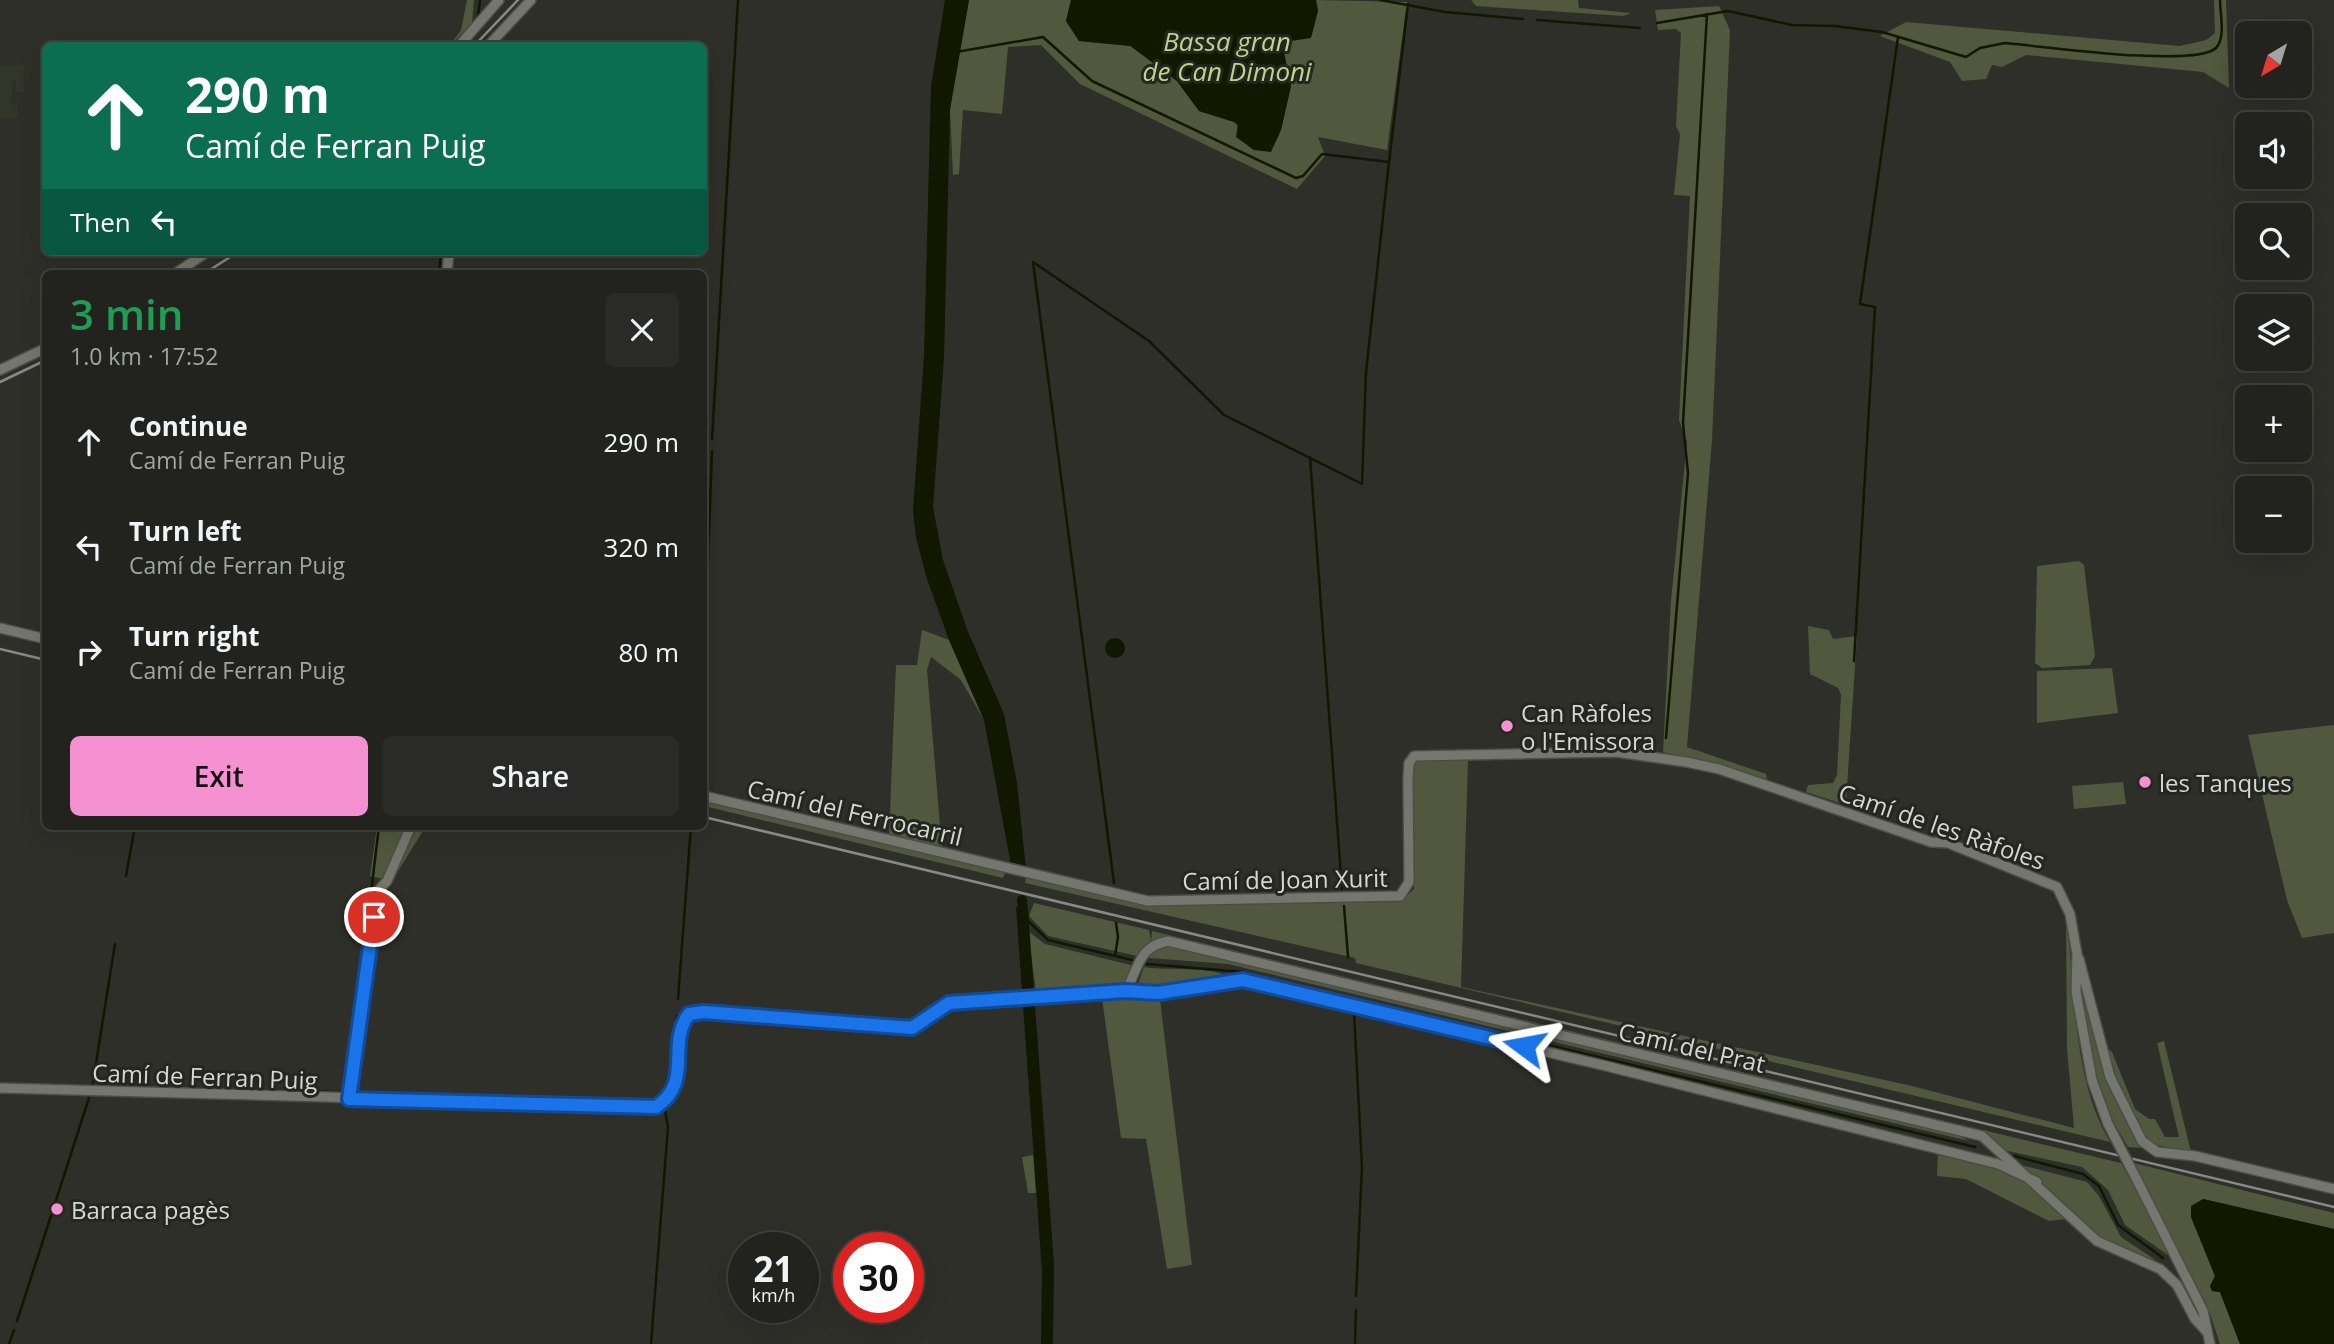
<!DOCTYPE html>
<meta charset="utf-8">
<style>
:root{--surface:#22231f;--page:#2a2b28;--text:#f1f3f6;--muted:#a2a4a4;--line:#3f403d;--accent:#f590d1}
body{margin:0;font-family:"Open Sans",sans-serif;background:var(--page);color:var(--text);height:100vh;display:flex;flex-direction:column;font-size:26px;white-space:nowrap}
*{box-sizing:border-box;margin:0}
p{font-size:23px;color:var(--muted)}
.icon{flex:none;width:38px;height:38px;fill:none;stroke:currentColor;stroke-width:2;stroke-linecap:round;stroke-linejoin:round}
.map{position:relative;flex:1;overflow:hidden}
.panel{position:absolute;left:42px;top:270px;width:665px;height:560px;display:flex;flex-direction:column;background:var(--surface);border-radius:10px;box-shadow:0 7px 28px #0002,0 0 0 2px var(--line)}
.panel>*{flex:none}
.top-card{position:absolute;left:42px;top:42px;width:665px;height:214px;border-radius:10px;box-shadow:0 7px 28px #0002,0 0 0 2px var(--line);background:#0b6e4f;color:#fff;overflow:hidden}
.needle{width:46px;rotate:218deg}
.fabs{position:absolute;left:2235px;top:21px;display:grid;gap:14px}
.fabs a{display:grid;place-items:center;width:77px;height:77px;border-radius:10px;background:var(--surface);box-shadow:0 7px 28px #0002,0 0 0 2px var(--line);font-size:35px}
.speed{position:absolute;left:728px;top:1232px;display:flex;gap:14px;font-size:35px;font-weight:700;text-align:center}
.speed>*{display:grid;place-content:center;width:91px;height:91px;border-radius:50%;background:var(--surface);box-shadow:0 7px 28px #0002,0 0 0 2px var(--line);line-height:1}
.speed small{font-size:18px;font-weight:400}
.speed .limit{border:10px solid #d22;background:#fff;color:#111}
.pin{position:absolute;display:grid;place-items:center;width:60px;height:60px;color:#fff;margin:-30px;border:4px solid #fff;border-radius:50%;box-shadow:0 2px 7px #0007}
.me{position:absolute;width:77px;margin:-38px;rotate:283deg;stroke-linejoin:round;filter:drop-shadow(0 0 5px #0008)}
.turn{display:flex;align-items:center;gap:24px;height:147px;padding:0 28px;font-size:32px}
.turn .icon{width:91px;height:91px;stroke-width:2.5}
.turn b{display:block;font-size:49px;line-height:60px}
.then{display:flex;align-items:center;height:66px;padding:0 28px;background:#0003;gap:14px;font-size:26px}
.round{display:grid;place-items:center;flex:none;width:74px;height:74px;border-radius:10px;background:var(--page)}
.head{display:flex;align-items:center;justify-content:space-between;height:119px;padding:0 28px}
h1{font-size:42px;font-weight:600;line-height:52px;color:#1e9e55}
.primary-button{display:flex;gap:14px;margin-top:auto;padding:14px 28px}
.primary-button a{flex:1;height:80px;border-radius:10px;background:var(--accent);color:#111;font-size:28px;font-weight:600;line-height:80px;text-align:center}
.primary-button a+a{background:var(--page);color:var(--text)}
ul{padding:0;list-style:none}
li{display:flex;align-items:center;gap:21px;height:105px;padding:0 28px}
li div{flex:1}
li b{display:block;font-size:26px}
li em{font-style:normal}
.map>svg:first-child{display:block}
.built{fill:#323629}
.green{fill:#51583d}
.water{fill:#121700}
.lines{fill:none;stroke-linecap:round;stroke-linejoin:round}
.stream{stroke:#121700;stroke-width:2.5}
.canal{stroke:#121700;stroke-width:10}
.minor-casing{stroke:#4c4d47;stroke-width:12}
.minor{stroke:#75776f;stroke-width:9}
.rail{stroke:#888984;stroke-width:2.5}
.minor-bridge-casing{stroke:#4c4d47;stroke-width:12;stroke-linecap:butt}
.minor-bridge{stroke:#75776f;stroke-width:9}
.route-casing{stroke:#114b97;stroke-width:18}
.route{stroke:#1a73e8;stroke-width:12}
.poi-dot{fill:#f590d1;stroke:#24261f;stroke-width:2.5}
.labels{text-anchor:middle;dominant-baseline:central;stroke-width:6;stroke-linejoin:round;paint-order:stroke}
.poi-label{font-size:24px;fill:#d6d7d3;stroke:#24261f;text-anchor:start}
.street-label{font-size:24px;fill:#d6d7d3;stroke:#24261f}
.water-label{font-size:26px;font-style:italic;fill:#c2d28b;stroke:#24261f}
</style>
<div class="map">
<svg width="2334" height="1344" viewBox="0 0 2334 1344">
<rect width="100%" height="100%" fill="#2e2f29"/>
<!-- built -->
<path class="built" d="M0,65h24v27h-8v-12h-3l-3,24 7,1v13h-17z"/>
<!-- green -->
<path class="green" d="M467,0h7l-2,24 -22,21 11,-15z
M969,0h102l-5,21 13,20 51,5 47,35 22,30 35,11 4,5 43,3 10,-44 -8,-38 35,-37 -2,-11 91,2 -20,148 -69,-13 7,19 -28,33 -217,-105 -39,-39 -33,2 -6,67 -39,-4 -4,64 -6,1 -3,-65z
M1471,0h107l1,8 52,5 -8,3 -147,-10z
M2214,0h12l3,88 -26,-16 -177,-17 -24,12 -10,-2 -6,14 -24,2 -12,-19 -70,-26 26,-14 274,24 26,-6 9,-7z
M1719,6l11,24 -18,410 -25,307 79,27 1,5 -104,-27 8,-152 16,-158 -8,-22 11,-224 -16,-1 6,-61 -4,-8 5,-93 -5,-4 -18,1 -3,-20z
M2079,561l5,4 11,91 -5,9 -48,3 -7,-5 2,-97z
M1808,626l21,4 4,9 24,-3 -11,166 38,9 2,7 -80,-26 2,-7 25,-2 4,-8 4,-80 -3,-7 -28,-14z
M922,630l27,10 35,80 -23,-40 -30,-23 -4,13 15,179 -53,-13 7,-171h21z
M2112,668l6,45 -81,10v-52z
M2334,725v208l-32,5 -15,-38 -39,-165z
M1424,757l44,4 -7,226 451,99 162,42 -7,-80 -1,-130c11,75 5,157 44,224l-754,-179 -1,-5 -330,-75 1,-6 124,27 252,-4 12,-11 -2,-123z
M2123,782l3,22 -52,5 -2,-23z
M704,799l302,72 -3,7 -299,-72z
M377,826h49l-34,55 -22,-5z
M1034,903l115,27 2,11 -14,15 -89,-20 -19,-20z
M1028,931l17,13 90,22 -14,21 -85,5z
M1152,931l969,232 54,97 -50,-35 -17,-35 -26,-23 -79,-17 -18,-16 -33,-2 17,9 -741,-177 -79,-6z
M1144,967c28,4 60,-1 85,9l-70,13 -22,-2z
M2085,992l11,54 46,102 -14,-1 -24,-41 -11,-32 -11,-80z
M1102,998l58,2 32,265 -25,4 -21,-130 -25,-1z
M2164,1041l27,111 -40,-8 -6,-6 -34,-66 -7,-26 8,6 23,57 14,10h6l10,18h14l-22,-94z
M1938,1152l60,15 24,12 44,40 -17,2 -83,-42 -29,-3z
M1033,1155l3,38h-8l-6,-36z
M2134,1163l200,50v16l-131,-30 -12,18 24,59 -5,10 2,5 8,1 20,52h-20l-12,-36z
M2021,1165l66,17 12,14 22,41 33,22 1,5 -41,-17 -29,-18z"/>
<!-- water -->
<path class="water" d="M945,0h24l-19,109 -6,249 -11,149 10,53 25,72 36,82 13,69 9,86 -15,-4 -27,-145 -35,-80 -22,-61 -11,-41 -3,-28 11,-154 7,-270z
M1071,0h245l2,11 -7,27 -20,3 -8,7 8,38 -10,44 -10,22 -17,-2 -18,-13 2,-13 -4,-2 -35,-11 -22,-30 -46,-35 -52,-5 -13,-20z
M1105 648a10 10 0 1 1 20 0a10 10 0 1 1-20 0Z
M1016,907l12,3 26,355 -1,79h-12l1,-72z
M2203,1199l131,30v115h-94l-20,-52 -8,-1 -2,-5 5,-10 -24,-59v-11z"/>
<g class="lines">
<!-- stream -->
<path class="stream" d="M1380,0l65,12 78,7
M478,16l2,-16
M1537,20l103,8
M1657,23l71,-12 64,14 43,1 47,6 84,25 14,-9 25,-5c35,3 190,25 211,5 10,-10 4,-35 4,-48
M956,52l87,-15 49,44 204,97 7,-2 19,-22 67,8 -23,210 -4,112 -138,-69 -75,-74 -116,-79 81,621
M1389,162l19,-158
M439,273l2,-21
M712,439l26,-439
M1310,457l32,432
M1854,661l21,-354 -15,-3 38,-267
M704,668l8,-217
M1666,738l22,-265 -5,-50 24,-409
M126,876l9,-50
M1344,906l4,51
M1027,920l21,20 84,20
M1115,956l3,-19 -2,-14
M1147,964l96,8 732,175
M678,999l13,-173
M1354,1012l8,155 -6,129
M355,1027l24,-201
M675,1039l2,-23
M672,1078l2,-28
M92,1088l23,-144
M168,1088l169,4h5l6,-10
M2014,1156l69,18 16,12 19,39 45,33
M17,1321l72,-223
M9,1344l5,-14
M651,1344l17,-217 -3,-17
M1355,1344l1,-34"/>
<!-- canal -->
<path class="canal" d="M1022,900l2,21"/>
<!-- minor casing -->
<g class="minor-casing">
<path id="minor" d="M459,46l40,-46
M488,46l43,-46
M176,273l31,-21
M447,273l2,-21
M0,370l46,-22
M0,628l46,11
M704,796l444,105 252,-5 9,-14 -1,-104 1,-15 5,-7 202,-4 70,10 33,7 212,73 17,1 109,44 13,27 7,40 -1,38 16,88 16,44
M2079,959l31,118 32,64 15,11 38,4 139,33
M1126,991c13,-24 12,-44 42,-50l814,195 115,105 63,28 17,16 18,34 11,12
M0,1088l656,18c38,-24 10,-62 33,-92l15,-2 208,16 37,-25 177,-12 32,2 85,-13 359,85 396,99 39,18
M349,1099l29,-208 9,-10 24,-55
M2137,1180l66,131 7,33"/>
</g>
<!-- minor -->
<use href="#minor" class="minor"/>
<!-- rail -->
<path class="rail" d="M474,46l44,-46
M205,273l33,-21
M0,382l46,-22
M0,649l46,11
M704,817l1630,390"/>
<!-- minor-bridge casing -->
<g class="minor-bridge-casing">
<path id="minor-bridge" d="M2108,1124l29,56"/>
</g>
<!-- minor-bridge -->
<use href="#minor-bridge" class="minor-bridge"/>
</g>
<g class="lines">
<!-- route casing -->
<g class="route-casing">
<path id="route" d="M374,917l-25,182 307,8c38,-25 10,-63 33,-93l15,-2 208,16 37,-25 177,-12 32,2 85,-13 281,66"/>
</g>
<!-- route -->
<use href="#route" class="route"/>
</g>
<!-- markers -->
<g class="poi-dot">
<circle cx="1507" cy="726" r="7"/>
<circle cx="2145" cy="782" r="7"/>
<circle cx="57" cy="1209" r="7"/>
</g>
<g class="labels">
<!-- poi labels -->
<g class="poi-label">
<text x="1521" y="712">Can Ràfoles<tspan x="1521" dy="28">o l'Emissora</tspan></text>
<text x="2159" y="782">les Tanques</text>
<text x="71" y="1209">Barraca pagès</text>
</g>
<!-- street labels -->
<g class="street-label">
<text transform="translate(855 812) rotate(13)">Camí del Ferrocarril</text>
<text transform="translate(1942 826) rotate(19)">Camí de les Ràfoles</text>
<text transform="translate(1285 879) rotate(-1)">Camí de Joan Xurit</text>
<text transform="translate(1692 1047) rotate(13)">Camí del Prat</text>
<text transform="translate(205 1076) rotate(2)">Camí de Ferran Puig</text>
</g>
<!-- water labels -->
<g class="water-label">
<text x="1227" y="41">Bassa gran<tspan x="1227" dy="30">de Can Dimoni</tspan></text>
</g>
</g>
</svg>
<div class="fabs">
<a><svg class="needle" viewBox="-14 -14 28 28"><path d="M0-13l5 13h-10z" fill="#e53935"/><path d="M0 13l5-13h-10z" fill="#a2a4a4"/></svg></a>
<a><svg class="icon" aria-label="sound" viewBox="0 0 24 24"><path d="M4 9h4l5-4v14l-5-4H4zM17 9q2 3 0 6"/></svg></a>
<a><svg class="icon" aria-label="search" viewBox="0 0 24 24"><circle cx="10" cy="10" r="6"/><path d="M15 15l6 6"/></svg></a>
<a><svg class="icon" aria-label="layers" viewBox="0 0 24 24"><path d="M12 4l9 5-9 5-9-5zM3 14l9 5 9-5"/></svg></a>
<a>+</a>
<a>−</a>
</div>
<div class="speed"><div>21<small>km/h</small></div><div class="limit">30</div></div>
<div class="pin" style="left:374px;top:917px;background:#d93025"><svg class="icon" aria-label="arrive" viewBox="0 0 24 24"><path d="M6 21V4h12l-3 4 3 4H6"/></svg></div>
<svg class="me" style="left:1524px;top:1046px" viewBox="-20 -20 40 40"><path d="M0-17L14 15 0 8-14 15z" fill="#1a73e8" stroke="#fff" stroke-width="4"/></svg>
<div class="top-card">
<div class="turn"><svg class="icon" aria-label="ahead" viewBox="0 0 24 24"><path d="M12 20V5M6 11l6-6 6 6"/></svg><div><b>290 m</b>Camí de Ferran Puig</div></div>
<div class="then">Then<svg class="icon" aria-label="left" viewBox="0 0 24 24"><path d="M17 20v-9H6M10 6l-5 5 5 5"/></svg></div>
</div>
<section class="panel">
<div class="head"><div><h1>3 min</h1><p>1.0 km · 17:52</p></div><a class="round"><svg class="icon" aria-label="close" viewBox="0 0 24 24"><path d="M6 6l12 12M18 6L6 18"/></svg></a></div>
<ul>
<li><svg class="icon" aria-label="ahead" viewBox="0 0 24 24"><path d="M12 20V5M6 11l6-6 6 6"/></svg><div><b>Continue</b><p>Camí de Ferran Puig</p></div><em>290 m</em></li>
<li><svg class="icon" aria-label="left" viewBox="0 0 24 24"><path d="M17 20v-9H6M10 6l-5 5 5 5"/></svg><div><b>Turn left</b><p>Camí de Ferran Puig</p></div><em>320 m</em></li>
<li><svg class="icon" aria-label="right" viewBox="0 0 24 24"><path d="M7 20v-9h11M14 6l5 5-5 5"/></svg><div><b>Turn right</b><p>Camí de Ferran Puig</p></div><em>80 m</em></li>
</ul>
<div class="primary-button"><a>Exit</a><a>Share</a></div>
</section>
</div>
